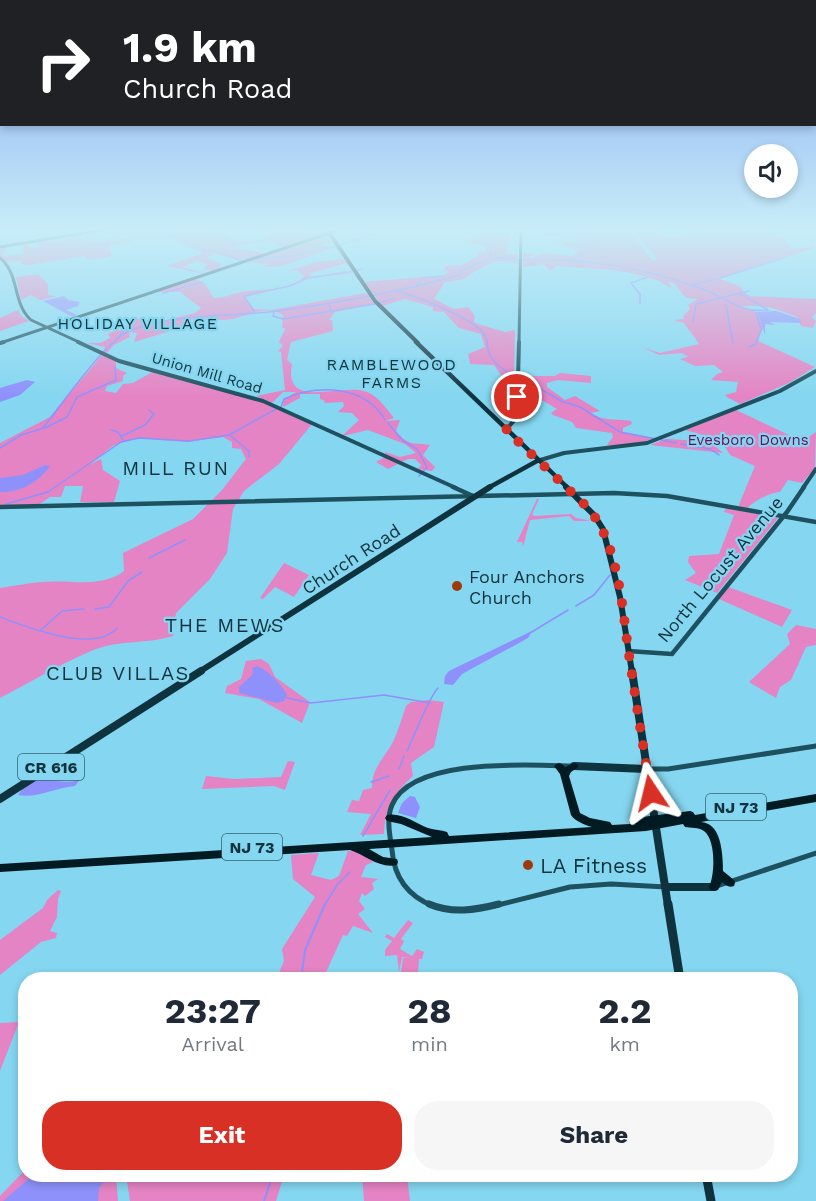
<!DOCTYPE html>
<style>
:root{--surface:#fff;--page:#f6f6f7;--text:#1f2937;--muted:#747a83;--accent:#d93025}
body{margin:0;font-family:"Work Sans",sans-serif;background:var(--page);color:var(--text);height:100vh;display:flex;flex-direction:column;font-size:22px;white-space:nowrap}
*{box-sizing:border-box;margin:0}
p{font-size:20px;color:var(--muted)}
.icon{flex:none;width:33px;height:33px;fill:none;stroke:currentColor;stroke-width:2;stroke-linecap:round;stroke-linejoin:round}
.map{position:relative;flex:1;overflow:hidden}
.drawer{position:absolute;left:18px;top:972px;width:780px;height:210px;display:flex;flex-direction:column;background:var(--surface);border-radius:24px;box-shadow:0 3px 9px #0003}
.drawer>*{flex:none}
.banner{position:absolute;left:0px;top:0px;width:816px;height:126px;box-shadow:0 3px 9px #0003;background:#202124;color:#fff;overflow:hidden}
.controls{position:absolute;left:744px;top:144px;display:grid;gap:12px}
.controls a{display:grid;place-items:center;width:54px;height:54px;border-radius:50%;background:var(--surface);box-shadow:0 3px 9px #0003;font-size:30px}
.pin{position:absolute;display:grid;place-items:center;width:51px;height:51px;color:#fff;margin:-26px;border:3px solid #fff;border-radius:50%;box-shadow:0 2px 6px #0007}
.me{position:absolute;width:66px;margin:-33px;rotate:350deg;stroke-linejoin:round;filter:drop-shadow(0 0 4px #0008)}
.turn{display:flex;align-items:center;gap:21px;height:126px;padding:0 24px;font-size:27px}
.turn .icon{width:78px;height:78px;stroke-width:2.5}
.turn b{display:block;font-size:42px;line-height:51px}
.eta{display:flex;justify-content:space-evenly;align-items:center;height:102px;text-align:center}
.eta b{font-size:36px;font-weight:700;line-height:42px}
.action{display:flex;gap:12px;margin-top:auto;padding:12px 24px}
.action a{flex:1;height:69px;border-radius:24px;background:var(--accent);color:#fff;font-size:24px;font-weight:700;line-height:69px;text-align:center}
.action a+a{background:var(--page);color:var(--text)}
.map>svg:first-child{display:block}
.green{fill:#e484c4}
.water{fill:#8e91fb}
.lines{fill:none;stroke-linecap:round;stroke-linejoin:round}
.stream-far1{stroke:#8e91fb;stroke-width:1.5}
.stream{stroke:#8e91fb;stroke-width:2}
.canal{stroke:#8e91fb;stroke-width:1.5}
.secondary-far4{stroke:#1e5160;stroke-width:3}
.secondary-far3{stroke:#1e5160;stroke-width:4}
.secondary-far2{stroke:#1e5160;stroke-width:4.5}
.secondary-far1{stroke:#1e5160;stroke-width:5}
.secondary{stroke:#1e5160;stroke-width:7}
.primary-far4{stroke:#0f333e;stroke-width:4}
.primary-far3{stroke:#0f333e;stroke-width:4.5}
.primary-far2{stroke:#0f333e;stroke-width:6}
.primary-far1{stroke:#0f333e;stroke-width:8}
.primary{stroke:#0f333e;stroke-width:9}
.highway{fill:#021b23;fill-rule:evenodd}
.route{stroke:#d93025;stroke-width:10;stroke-dasharray:0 18}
.poi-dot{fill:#9e3909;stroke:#85d6f0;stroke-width:2}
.labels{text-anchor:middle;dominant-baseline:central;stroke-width:4.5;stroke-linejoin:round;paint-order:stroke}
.far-street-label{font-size:15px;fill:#11333d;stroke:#85d6f0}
.far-park-label{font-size:15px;fill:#6c0e55;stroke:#85d6f0}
.far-neighbourhood-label{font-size:16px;letter-spacing:1.5px;fill:#11333d;stroke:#85d6f0}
.shield{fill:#85d6f0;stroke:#346473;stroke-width:1.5}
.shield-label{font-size:16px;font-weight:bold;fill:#11333d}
.street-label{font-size:18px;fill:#11333d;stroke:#85d6f0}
.poi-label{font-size:18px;fill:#11333d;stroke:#85d6f0;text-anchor:start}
.neighbourhood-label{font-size:20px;letter-spacing:1.5px;fill:#11333d;stroke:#85d6f0}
.near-poi-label{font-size:21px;fill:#11333d;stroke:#85d6f0;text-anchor:start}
</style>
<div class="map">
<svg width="816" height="1201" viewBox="0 0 816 1201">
<rect width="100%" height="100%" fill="#85d6f0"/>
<!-- green -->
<path class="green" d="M142,228h66l27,13 29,-1 14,-12h29l18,7 -39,13 -20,-8 -36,8c11,2 24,2 35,6l-15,5 -12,-1 5,3 -31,-8 2,2 -8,2 16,8 -3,2 3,1 -9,3 -9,-2 3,-5 -10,-3 -15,6 23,7 -38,-8 36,-13 -37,-16 -35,1 1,4 -21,3 -2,1 3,10 -24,4 -3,-4 -57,9 -8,-2 3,-3 -14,2 -9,-5v-9l6,-1 -3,9 22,-2 -3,-4 4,-7 4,5 9,-1 -1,-6 11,-1 3,3 16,-4 -5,-2 16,-2 3,6h4l1,-5 2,5 10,-1 1,3 19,-8h3l-7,3 -1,3 37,-7 -3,-3 -23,2z
M538,228h89l26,33 4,-2 -17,-22 -5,-1 -3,-5 2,-3h15l18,11 62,-11h44l-3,6 15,5 5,10 21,-2 1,-6 1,7 -5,2 -88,29 19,7 10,10 67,3v14l-4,4 4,4 -3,7 -12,-2 -4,-9c-21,-8 -35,-14 -59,-10l19,5 6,16 -5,13 57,26 -26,16 -49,21 -13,-7 -2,-2 11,-3 2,-10 -27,-2 6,-6 6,-2 -9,-7 -19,1 -15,-7 8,-2 -6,-4 -23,2 -17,-8 18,6 39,-9c-1,-3 -12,-16 -15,-21l-11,-3 11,-1 -1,-3 7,-7 -2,-4 10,-6 -12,-1 -12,-15 -6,-1 4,7c-26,-21 -82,-20 -115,-23l-7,5 -6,-7 -21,3v-14l13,1 -7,3 2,1 13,-5 29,3 5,-5 -24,-10 24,2 -1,-5 -39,-3z
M489,233l21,2v4h-7l5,2v7l-4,6h14l-1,10c-21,-9 -37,5 -52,14 -5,3 -14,3 -20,4l-11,17 20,10 14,-2 7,9 -1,6 4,2 27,8 10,-2 -1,50 -10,-1 -10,-14 -24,-1 -2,-10 17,-7 -4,-13 -22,-6 -15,-16 -11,-1v-4l-28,-8 -22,7 -19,-24 81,-7 4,-3 -4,-2 1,-4 17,-1 16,-10 -1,-3 7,-1 1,-5 -15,-3 -3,-4z
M323,237h7l2,4 -11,5 12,2 -51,18 -17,1 -2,-1 9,-2 -24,-2z
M344,259l3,4 -39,11 5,3 32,-6 8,2 -43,5 -16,7 -49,12 9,12 17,1 95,-17 9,11 -40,8 -6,8h3l1,11 -42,11 -4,18 5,4c-9,48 50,18 75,28 12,5 19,16 27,26l-9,3 15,-1 -4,11c13,16 17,11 34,14l-7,10 12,12 -3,4 -14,-2 3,-4 -6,-6h-7l-20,10 -12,-7 9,-5v-5l15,5 16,-4 -11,-9 -37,-14 -26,6 17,-16 -7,-7 -14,-1 6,-6 -1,-4 -19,1 1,-2 -5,-2v-5h-20v4l-17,9 1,-8 12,-7h-13l-11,11 -16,-7 29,-6 -4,-38 -3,-1 5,-5 -4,-4 6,-13 -3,-2 1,-12c-18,-12 -38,4 -58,5 -13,0 -28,-2 -42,1l17,1 -66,20 3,-9 -8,-1 1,5 -16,8 -8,9 -3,-2 2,-5 -18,-4h13l10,-5 -2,-5 16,-4 10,-11 24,4 37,-9 6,-5 -21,-16h-25l42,-13 8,5 9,14c9,0 15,-3 23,-5 20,-5 54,0 67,-17l-7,-6 -10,1 29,-9z
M38,274l10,10v11l9,1 -17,4 -9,-5 -10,5 -5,-23z
M18,310l3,6 8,5 -29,10v-13z
M102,355l14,6v7l11,5 -4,3v5l-16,5 -2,5 11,2 7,-9 10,-1 21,-12 99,26 60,26 -34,41 -35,27 -11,18 -6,44 -17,26 -34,34 -3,23c-26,8 -52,4 -77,13 -33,13 -65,33 -96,49v-110c14,-2 28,-5 42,-6 27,-3 59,7 82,-11l-1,-18 70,-34 29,-29 24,-31 -5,-10 -9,-1v-6l-9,-5 -36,5 -51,-4 -22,7 -26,20 13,-6 2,11 17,11 -6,21h-34l3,-16h-18l-4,11h-11l-13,9 -37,1v-64l50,-26z
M560,373l31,3v7l-33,-3 -11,3v4l18,13 10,-4 25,15 -10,2c17,9 23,5 41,8l1,3 -9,4v4l31,6c-13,5 -33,11 -47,7l6,-8 -1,-4 -36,-5 -4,-6 -19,-7 -2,-2 6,-4 -22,-13 -5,-11 -9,-2v-7h34z
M736,410l59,28 11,1 10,-7 -1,36 -13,15 -14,-3 -8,12c-9,0 -28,10 -33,17l-9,-2 17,-41 -25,-11 -9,-15 -36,-10z
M699,437l8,2 16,14 -73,-8 16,-6 36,2z
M537,499h2l-7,15 2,2 37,-2 5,4 16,3h-18l-5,-5 -39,4 -7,27 -1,-5h-5z
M726,508l52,10 -61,75 -32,-13 11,-7 -8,-11 1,-6 30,-2 15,-39 -10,-3z
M284,563l25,12 -15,22 -19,-10 -12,12 -3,-1z
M728,587l64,23 -10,17 -63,-28z
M796,625l20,4v16l-10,2 -15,33 -11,7 -4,11 -27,-16 41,-38 -3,-10z
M261,659l8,5 6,13 35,25 -8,21 -43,-24 -34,-6 2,-7 14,-7 5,-18z
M428,700l16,2 -10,45 -23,16 2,13c-19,17 -28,32 -29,58l-24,1 11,-21 -24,-2 5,-12 7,1 4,-11 9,-2c-1,-19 13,-31 21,-46 5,-11 9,-24 13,-36l5,-4z
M288,761l7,1 -10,28 -11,-4 -72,3 4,-13 28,3 47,-2z
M367,850l-3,3 9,9 -7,3 -5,12 17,2 -6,4 2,6 -9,7 -3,-3 -3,8 6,8 -7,5 15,19 -20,-7 -6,10 -4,-1 -20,44 -47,1 8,-19 -2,-12 33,-52 -22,-18 -2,-24 28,-2 -8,22 20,5 8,-4 9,-25z
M58,890l3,1 -3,8 -1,18 -7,14 7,2 -1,5 -15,4 -41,33v-35l43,-32 4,-8z
M408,920l5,3 -12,16 3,2 -4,8 12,7 5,-7 7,3 -2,7h-3l-1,15 3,1 -7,4h-13v-6l16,1 -16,-2 2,-14h6l-7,-1 -3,15 -2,-17 -12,1v-6l7,-9 -7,-4 2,-3 7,4z
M19,1022l-19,49v-48z
M25,1170l1,4 90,1 2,26h-118v-5z
M126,1175v-1l158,1 -8,26h-146z
M362,1175h45l3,26h-46z"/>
<!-- water -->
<path class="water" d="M64,296l5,4 11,2 -2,4 -12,4 11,5 -4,2 -30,-16z
M776,311l24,8 1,4 -31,-1 6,3 -11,-1v11l-8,-23z
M27,380l8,2 -15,13 -20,7v-14z
M45,465l5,1c-11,16 -30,27 -50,26v-14l23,-3z
M532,631l-4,7 -66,36 -9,11 -9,-1 1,-8 4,-5z
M257,666c11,4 25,19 30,29l-3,6 -7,2 -38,-10v-6l14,-13 -1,-6z
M81,778l-6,8c-18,1 -39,13 -57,9 18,-29 46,-5 63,-17z
M410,796l5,1 5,10 -4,11 -18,-5 4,-10z
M33,1175v-1l76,1 -10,13 -1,13h-95z"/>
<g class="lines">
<!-- stream-far1 -->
<path class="stream-far1" d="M156,228l49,23h10l27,10
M548,231l29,6
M162,236l6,-2
M340,245l37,-12 4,-5
M320,247h16
M489,259l3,-14
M522,260c58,-3 123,8 178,28 24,8 40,26 68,22l-29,-17
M571,260l11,-4v-6l12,-10 -1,-12
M417,284l5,-6 22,-2
M691,285l26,-6
M397,291c21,6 75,26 88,44 4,6 1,12 4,18 5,12 17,18 27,25
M163,293l40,-11
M328,303l3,6 -2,2
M379,303l16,-5
M640,303v-9l-9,-11 17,-6
M726,305l7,38
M254,311l-10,-15 46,-10 17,-8 44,-6
M274,312l-1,4 10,3 92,-15
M693,322l3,-18 53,-13
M115,341l21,-23
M749,347l7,-3 5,-15 -5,-16
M520,378l10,1 4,6 27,16 19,6 40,25 36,7
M281,407l3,-8c34,-15 81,-14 101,21
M388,423l14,17 15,9 10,18 -8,9
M45,428l22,-11 10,-20 39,-17 -1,-13
M42,429c19,-23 62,-87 87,-98 42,-18 104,-14 149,-20 62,-8 123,-20 183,-36l-1,-4c19,-8 38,-18 59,-11
M111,430l7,2 5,8
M230,435l19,16v6
M122,436l23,-11 9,-11 -5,-4
M661,440l15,3
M681,444l29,5 9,6
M0,448l21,-13 20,-6
M6,504l42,-12 73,-50 18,-4 50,3 40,-6 47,-26
M149,558l36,-18
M576,606l18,-11 16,-20
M95,609l14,-2 19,-26 14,-9
M0,617c26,10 95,37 117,11
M40,631l22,-20 22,-2
M530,633l38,-23
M287,698l24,5 73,-8 46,8
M407,751c7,-15 22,-54 31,-63
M399,769l5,-13
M371,782l18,-6
M363,836l27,-46
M324,906l13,-21 13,-13"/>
<!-- stream -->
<path class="stream" d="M301,980l4,-30 20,-46
M264,1201l9,-27"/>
<!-- canal -->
<path class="canal" d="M573,228l6,14 8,3
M577,237l17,3
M260,258l34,-2 26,-9
M357,270l5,-1
M717,279l67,-21"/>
<!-- secondary-far4 -->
<path class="secondary-far4" d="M0,247l113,-19
M0,258c20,16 12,45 31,62l50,23
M0,343l345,-115
M519,343l2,-115"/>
<!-- secondary-far3 -->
<path class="secondary-far3" d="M78,342l41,19 144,40 193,87
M0,343l4,-1
M506,430l11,-13 2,-75
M537,461l27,-8 83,-10 133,-52 36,-20
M803,488l13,-19"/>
<!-- secondary-far2 -->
<path class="secondary-far2" d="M453,487l20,9
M0,507l614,-14 53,3 149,26
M628,651l44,3 115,-142 17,-25"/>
<!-- secondary-far1 -->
<path class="secondary-far1" d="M647,769h21l148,-23
M714,887l102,-34
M433,906c-25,-10 -39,-29 -41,-56 -2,-14 -6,-31 0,-45 20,-48 136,-40 180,-39
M494,906l76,-19 41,-3 55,3"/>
<!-- secondary -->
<path class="secondary" d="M429,904c23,10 47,6 70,0"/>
<!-- primary-far4 -->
<path class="primary-far4" d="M326,228l49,73 43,42"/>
<!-- primary-far3 -->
<path class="primary-far3" d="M416,342l152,146
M488,488l49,-27"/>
<!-- primary-far2 -->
<path class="primary-far2" d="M566,487l28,28 9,14 17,68 12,75
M199,672l291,-185"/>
<!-- primary-far1 -->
<path class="primary-far1" d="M632,671l36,235
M574,766l72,3
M0,799l201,-128
M666,887h48"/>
<!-- primary -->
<path class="primary" d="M668,904l12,76
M706,1174l5,27"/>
<!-- highway -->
<path class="highway" d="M559,763l3,1 3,3 9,-4 3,1 2,2 -2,2 -6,4 -2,4 11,37 10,5 20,4 2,3 18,-1 -1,-2 2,-3 3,-1 56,-7 3,1 2,3 121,-21v8l-115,20c2,0 6,1 9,3 12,8 13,33 13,46l11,9 1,3 -1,3c-6,2 -8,-1 -12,-4l-4,8 -4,1 -4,-1 -1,-3c6,-12 7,-47 -5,-56 -6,-4 -13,-3 -19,-4l-2,-3 -37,7 -277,18 14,8 14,2 1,3 -1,3c-18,4 -31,-10 -47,-15l-350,22v-8l432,-27 -31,-13 -14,-3 -2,-3 2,-3c14,-3 28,8 41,13 7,2 13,2 19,4l2,4 143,-9c-7,-2 -17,-6 -21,-12l-11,-41 -6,-8 2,-2z"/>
</g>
<!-- sky -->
<linearGradient id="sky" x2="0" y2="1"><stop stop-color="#84a6f0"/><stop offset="0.58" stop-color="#c8edf8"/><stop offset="1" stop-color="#c8edf8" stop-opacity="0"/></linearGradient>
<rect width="816" height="396" fill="url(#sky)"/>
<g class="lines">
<!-- route -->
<path class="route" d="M517,397l-1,22 -10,11 80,76c33,35 36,103 43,149 7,46 14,92 22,138"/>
</g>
<!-- markers -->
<g class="poi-dot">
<circle cx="457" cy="586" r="6"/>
<circle cx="528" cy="865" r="6"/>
</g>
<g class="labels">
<!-- far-street labels -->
<g class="far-street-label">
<text transform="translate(207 373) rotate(16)">Union Mill Road</text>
</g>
<!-- far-park labels -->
<g class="far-park-label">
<text x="748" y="440">Evesboro Downs</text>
</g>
<!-- far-neighbourhood labels -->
<g class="far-neighbourhood-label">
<text x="138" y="323">HOLIDAY VILLAGE</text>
<text x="392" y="364">RAMBLEWOOD<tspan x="392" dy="18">FARMS</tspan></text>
</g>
<!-- shield labels -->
<g class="shield">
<rect x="18" y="754" width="66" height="26" rx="4.5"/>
<rect x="706" y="794" width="60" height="26" rx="4.5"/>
<rect x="222" y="834" width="60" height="26" rx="4.5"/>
</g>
<g class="shield-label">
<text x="51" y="767">CR 616</text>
<text x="736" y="807">NJ 73</text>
<text x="252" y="847">NJ 73</text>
</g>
<!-- street labels -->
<g class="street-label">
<text transform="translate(351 559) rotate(-33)">Church Road</text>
<text transform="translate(720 569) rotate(-50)">North Locust Avenue</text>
</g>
<!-- poi labels -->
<g class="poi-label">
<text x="469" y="576">Four Anchors<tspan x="469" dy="21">Church</tspan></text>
</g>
<!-- neighbourhood labels -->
<g class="neighbourhood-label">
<text x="176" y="468">MILL RUN</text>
<text x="225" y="625">THE MEWS</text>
<text x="118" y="673">CLUB VILLAS</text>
</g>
<!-- near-poi labels -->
<g class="near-poi-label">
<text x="540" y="865">LA Fitness</text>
</g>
</g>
</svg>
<div class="controls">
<a><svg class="icon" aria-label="sound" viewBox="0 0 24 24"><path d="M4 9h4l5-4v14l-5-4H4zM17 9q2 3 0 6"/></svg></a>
</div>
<div class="pin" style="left:517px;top:397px;background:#d93025"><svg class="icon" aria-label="arrive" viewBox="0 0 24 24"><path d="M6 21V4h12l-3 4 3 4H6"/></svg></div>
<svg class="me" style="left:651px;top:793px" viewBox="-20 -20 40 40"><path d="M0-17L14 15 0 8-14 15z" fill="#d93025" stroke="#fff" stroke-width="4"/></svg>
<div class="banner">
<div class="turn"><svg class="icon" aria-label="right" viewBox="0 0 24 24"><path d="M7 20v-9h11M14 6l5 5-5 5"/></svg><div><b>1.9 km</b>Church Road</div></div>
</div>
<section class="drawer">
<div class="eta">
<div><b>23:27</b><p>Arrival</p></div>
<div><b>28</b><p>min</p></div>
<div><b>2.2</b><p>km</p></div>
</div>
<div class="action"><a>Exit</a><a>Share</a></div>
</section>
</div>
